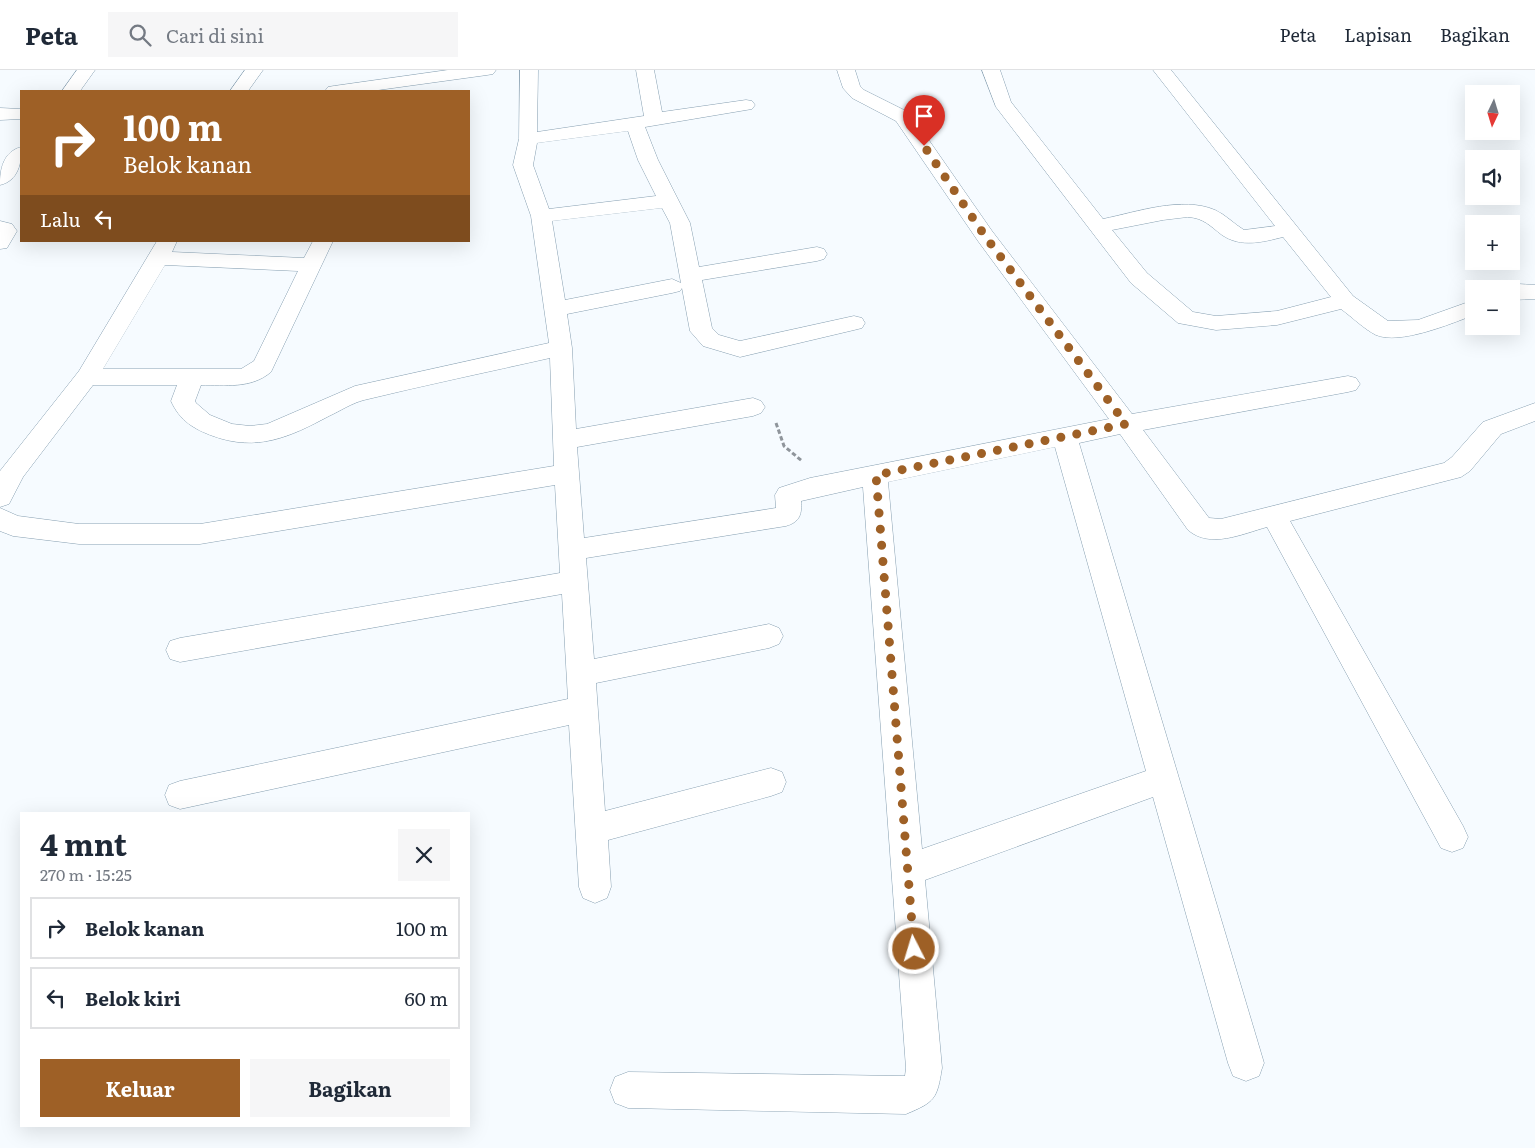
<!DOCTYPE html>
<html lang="id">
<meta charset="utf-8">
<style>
:root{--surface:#fff;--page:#f6f6f7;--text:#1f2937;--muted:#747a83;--line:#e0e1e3;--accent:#9e6026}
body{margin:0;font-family:Literata,serif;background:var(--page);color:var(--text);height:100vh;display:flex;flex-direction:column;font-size:19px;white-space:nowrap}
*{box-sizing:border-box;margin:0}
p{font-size:16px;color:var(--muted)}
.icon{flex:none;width:28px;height:28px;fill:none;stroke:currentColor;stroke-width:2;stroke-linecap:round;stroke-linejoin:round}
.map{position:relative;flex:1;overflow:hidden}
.side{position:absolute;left:20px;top:742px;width:450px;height:315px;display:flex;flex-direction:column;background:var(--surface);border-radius:0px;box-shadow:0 5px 20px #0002}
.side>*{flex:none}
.guide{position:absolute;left:20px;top:20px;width:450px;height:152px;border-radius:0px;box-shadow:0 5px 20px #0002;background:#9e6026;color:#fff;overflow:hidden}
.needle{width:32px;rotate:184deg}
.controls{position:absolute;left:1465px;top:15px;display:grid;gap:10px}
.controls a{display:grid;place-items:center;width:55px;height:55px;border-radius:0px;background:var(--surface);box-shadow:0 5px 20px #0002;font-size:25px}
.pin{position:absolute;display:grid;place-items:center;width:42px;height:42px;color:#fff;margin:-51px -21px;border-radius:50% 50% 50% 0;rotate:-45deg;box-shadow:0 0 5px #0007}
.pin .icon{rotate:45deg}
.me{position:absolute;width:55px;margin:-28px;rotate:355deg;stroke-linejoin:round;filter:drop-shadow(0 0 4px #0008)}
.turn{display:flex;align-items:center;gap:18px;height:105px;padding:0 20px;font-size:22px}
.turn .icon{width:65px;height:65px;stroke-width:2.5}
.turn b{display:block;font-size:35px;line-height:42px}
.then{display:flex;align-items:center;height:48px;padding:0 20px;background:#0003;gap:10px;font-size:19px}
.round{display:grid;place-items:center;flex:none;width:52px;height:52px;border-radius:0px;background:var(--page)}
.summary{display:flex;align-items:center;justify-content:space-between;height:85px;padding:0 20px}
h1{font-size:30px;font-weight:700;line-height:38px}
.button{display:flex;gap:10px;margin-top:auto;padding:10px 20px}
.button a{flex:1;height:58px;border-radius:0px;background:var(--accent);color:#fff;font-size:20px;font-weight:700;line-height:58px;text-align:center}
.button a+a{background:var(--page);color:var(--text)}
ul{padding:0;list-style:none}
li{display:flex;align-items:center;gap:15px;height:62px;margin:0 10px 8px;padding:0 10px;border:2px solid var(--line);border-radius:0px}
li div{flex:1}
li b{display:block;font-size:19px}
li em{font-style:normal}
header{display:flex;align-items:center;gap:30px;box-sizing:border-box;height:70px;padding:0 25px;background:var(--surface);border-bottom:1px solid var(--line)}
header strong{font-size:24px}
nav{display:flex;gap:28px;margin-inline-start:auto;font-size:18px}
.search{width:350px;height:45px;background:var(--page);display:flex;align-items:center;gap:12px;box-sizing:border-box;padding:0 18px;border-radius:0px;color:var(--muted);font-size:19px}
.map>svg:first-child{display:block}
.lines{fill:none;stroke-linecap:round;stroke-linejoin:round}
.street-casing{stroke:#869fb1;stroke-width:1}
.path{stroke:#8f959b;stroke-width:3;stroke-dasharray:4.5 2.5;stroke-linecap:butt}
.street{fill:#fff;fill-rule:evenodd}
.route{stroke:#9e6026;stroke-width:9;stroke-dasharray:0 16.2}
</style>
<header>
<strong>Peta</strong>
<div class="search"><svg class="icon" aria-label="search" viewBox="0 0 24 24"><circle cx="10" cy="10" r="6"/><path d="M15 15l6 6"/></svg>Cari di sini</div>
<nav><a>Peta</a><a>Lapisan</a><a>Bagikan</a></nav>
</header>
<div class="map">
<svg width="1535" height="1078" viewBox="0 0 1535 1078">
<rect width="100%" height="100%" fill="#f6fbff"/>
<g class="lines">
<!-- street casing -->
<g class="street-casing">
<path id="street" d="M77,0h18l-15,21h-18z
M245,0h18l-15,21h-18z
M448,0h48l-3,4 -6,1 -116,16h-46l3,-4 6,-1z
M520,0h18l-1,62 107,-16 -8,-46h18l8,42 84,-12 6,1 3,4 -3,4 -6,1 -101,17 13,33 32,63 9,44 118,-20 7,2 3,5 -3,5 -7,2 -115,19 10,48 7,7 21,6 114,-25 8,2 3,5 -3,5 -8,2 -114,27 -37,-11 -13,-15 -8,-43 -2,3 -8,2 -105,21 5,34 4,81 177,-31 8,3 4,6 -4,6 -8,3 -176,31 7,91 192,-30 -1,-13 4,-7 31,-10 299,-59 -131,-178 -82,-120 -44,-23 -9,-10 -6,-18h18l5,16 4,4 46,23 82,118 140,183 216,-38 8,2 4,6 -4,6 -8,2 -205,38 66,88 12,1 223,-56 8,-6 31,-35 52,-19v18l-34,13 -31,37 -9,6 -171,44 173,305 5,11 -5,11 -11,4 -11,-4 -174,-321c-25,7 -57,22 -79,3l-68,-96 -41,9 185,620 -5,13 -13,5 -13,-5 -5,-13 -75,-266 -228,83 17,188c-5,31 -7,34 -36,46l-278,-6 -13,-5 -5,-13 5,-13 13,-5 277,4 1,-8 -43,-581 -62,14c1,13 -1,21 -15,25l-200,32 8,101 175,-35 10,4 4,8 -4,8 -10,4 -173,35 9,128 166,-43 11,4 4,10 -4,10 -11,4 -163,44 3,47 -4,11 -12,5 -12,-5 -4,-11 -10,-162 -389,84 -11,-4 -4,-10 4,-10 11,-4 388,-82 -6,-105 -382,68 -10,-3 -4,-9 4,-9 10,-3 380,-65 -5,-88 -355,59h-121l-66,-8 -13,-5v-23l18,8 61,8h121l354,-58 -4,-108c-62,14 -125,27 -186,42 -12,3 -24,11 -35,16 -39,21 -72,36 -116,20 -19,-7 -33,-15 -42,-35l6,-16h-84l-70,92 -14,27 -9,3v-36l79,-100 78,-130h20l-5,11 132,6 9,-17h20l-62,131c-20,17 -46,13 -70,13l-6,16 1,2 14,12 22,9 18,2 17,-2 88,-38 194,-43 -18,-127 -18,-51 6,-26zM628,61l10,29 18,36 -107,13 -16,-44 4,-22zM662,138l8,15 11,60 -9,-4 -107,21 -13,-79zM165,195l133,6 -44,90 -13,8h-138zM1055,377l91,324 -224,78 -34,-367z
M982,0h18l11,32 92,117c34,-7 79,-23 112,-9 11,5 19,14 29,20l31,-4 -122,-156h18l182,226 35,25 30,-1 56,-20v15c-24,9 -74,30 -98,20 -12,-6 -24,-18 -35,-26l-64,16 -61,5 -38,-7 -47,-40 -135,-176zM1188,147c16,1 22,9 34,18 19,13 41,7 61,2l48,60 -54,14 -61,5 -23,-4 -46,-39 -35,-43 51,-10z
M0,38l21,1v10l-21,1z
M21,77c1,16 -3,34 -21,38 0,-16 3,-33 21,-38z
M0,151l12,3 5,7 -10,17 -7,1z
M1518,214l17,1v14l-24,1v-11h-8z"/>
</g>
<!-- path -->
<path class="path" d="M776,353l8,23 18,15"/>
<!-- street -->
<use href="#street" class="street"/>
</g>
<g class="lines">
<!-- route -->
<path class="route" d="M914,879l-38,-474 250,-51 -141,-188 -61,-90"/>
</g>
</svg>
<div class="controls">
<a><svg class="needle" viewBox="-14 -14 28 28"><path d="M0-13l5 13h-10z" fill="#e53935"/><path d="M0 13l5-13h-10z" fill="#747a83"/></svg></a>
<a><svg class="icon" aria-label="sound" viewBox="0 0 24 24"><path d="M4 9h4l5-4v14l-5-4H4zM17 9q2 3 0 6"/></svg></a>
<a>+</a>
<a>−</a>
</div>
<div class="pin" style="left:924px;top:76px;background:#d93025"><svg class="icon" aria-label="arrive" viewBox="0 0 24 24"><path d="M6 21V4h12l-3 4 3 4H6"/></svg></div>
<svg class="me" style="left:914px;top:879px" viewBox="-20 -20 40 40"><circle r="17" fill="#9e6026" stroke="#fff" stroke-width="3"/><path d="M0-11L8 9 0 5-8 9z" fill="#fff"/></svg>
<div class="guide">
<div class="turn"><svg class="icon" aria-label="right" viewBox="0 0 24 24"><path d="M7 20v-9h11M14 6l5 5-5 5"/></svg><div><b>100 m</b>Belok kanan</div></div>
<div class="then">Lalu<svg class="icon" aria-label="left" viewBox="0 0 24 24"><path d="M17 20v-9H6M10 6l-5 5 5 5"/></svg></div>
</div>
<section class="side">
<div class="summary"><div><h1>4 mnt</h1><p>270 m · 15:25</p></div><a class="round"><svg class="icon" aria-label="close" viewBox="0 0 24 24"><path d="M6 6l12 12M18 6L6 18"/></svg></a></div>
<ul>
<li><svg class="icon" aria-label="right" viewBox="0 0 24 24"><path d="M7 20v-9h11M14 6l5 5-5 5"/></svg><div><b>Belok kanan</b></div><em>100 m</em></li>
<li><svg class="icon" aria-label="left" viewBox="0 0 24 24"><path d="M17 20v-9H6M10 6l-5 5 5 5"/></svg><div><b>Belok kiri</b></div><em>60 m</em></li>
</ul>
<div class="button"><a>Keluar</a><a>Bagikan</a></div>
</section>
</div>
